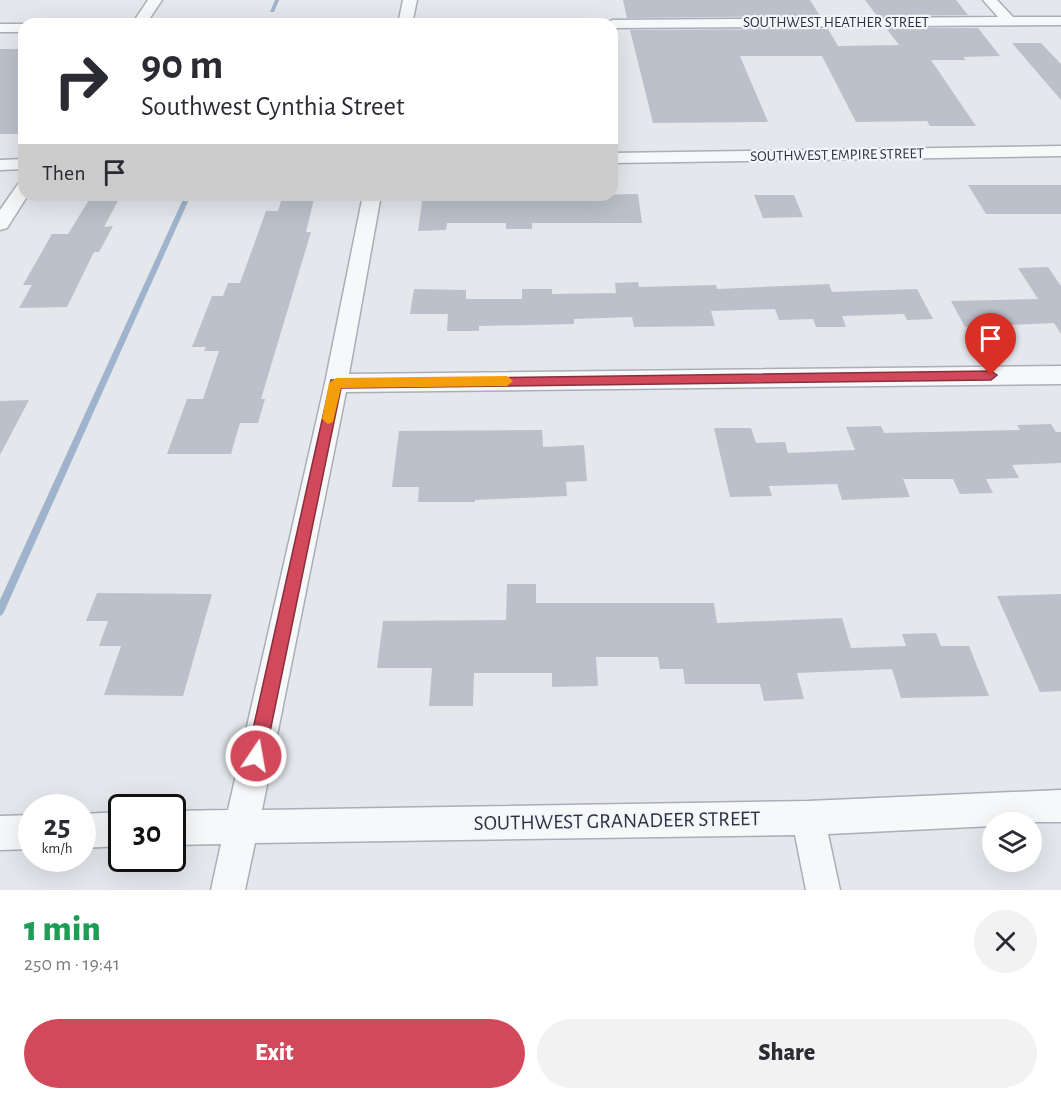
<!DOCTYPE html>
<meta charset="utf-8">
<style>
:root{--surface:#fff;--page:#f2f2f3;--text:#2b2b33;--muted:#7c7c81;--accent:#d1495b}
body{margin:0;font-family:"Alegreya Sans",sans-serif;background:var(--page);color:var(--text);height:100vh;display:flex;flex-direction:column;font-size:22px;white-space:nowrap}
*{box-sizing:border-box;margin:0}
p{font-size:20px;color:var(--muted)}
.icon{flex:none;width:33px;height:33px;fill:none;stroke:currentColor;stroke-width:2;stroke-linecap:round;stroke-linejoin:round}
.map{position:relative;height:890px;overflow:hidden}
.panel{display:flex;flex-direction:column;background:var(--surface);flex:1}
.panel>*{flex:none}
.hud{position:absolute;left:18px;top:18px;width:600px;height:183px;border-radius:18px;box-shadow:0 6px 24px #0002;background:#fff;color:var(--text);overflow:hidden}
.fabs{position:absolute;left:982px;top:812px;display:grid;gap:12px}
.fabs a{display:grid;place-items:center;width:60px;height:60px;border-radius:50%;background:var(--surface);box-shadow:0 6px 24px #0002;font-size:30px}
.speed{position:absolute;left:18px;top:794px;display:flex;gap:12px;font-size:30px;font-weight:700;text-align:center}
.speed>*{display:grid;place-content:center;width:78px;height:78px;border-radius:50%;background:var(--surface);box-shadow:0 6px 24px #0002;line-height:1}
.speed small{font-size:15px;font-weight:400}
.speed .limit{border:3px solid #111;border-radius:9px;background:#fff;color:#111}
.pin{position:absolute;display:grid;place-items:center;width:51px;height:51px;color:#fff;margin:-62px -26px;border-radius:50% 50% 50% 0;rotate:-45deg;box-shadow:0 0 6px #0007}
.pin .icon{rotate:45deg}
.me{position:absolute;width:66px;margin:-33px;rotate:12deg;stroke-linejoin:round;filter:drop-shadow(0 0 4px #0008)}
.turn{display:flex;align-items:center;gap:21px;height:126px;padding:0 24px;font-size:27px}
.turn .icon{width:78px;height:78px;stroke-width:2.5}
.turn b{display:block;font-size:42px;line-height:51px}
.then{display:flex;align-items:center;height:57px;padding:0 24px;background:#0003;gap:12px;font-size:22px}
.round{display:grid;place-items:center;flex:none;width:63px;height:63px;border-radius:32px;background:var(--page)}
.summary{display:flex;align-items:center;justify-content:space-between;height:102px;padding:0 24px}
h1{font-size:36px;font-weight:800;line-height:45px;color:#1e9e55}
.button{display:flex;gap:12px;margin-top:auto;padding:12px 24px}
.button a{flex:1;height:69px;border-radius:36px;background:var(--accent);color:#fff;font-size:24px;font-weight:800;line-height:69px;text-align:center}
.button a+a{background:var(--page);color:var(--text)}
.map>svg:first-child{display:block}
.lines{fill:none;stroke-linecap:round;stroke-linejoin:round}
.stream{fill:#9fb4cc;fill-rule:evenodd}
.building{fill:#bbc0ca}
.minor-casing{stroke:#a9aeb7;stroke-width:3}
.minor{fill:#f7f8fa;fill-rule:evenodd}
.route{fill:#d1495b;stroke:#882f3b;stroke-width:1.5}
.slow{fill:#f59e0b}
.labels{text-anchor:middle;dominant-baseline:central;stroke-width:4.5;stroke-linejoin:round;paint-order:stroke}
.far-street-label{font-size:15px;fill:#2b3445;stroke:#f4f6f9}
.near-street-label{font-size:21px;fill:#2b3445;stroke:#f4f6f9}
</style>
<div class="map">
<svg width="1061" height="890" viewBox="0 0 1061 890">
<rect width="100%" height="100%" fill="#e4e7ec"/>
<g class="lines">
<!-- stream -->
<path class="stream" d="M275,0h4l-5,12h-4z
M185,195h6l-188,419 -3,2v-16z"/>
</g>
<!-- building -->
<path class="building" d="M623,0h187l10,16 -193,2z
M865,0h91l12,15 -91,1z
M886,28h92l22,28 -37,1 3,3h-35l45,66h-46l-3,-5 -71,1 -34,-66h-82l28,66 -115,1 -23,-93 198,-1 10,17 61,-1z
M1012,43h29l20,21v36z
M0,49h24v78l-6,7h-18z
M968,185h93v29h-75z
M638,194l4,29h-110v6h-26v-6h-59l-1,7 -28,1 5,-36h65v2z
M92,195h29l-17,32 9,-1 -14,26h-5l-27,55 -48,1 13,-23h-9l29,-51h16z
M283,195h32l-9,37h5l-50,167h4l-7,24h-18l-9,31h-64l20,-55h16l16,-48h-15l2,-4h-14l20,-51h11l5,-13h12l26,-72h12z
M754,195h40l9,22 -40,1z
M1048,267l13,19v48l-7,-11 -89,4 -14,-26 87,-2 -20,-31z
M638,282l1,5 77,-2 1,4 112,-5 3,8 85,-3 16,30 -26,1 -3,-6 -62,2 4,11h-30l-3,-8 -34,1 -4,-11 -64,2 4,15 -81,1 -2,-10 -58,2v5l-95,2v5h-32l1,-17h-38l4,-25 52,1v9h56v-10h30v5l64,-1 -1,-10z
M29,400l-29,55v-54z
M1051,424l5,8h5v31l-49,2 7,13 -33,1 7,14 -33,1 -7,-15h-50l7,18 -68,3 -5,-16 -68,2 3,10 -42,1 -16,-69h37l5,15 29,-1 3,11 67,-3 -9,-23 35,-1 3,7 136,-3 -3,-5z
M542,430l1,17 41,-2 3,36 -21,1 1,14 -92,4v2h-57l1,-15h-27l7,-56z
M507,584h29v19h178l3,20 125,-5 9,30 55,-2 -4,-12 34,-1 5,13h28l20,50 -88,2 -9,-29 -95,4 7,26 -40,2 -4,-17h-75l-2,-15h-23l-2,-12h-62l2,29 -46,1v-14h-78l-1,33h-44l3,-38h-55l6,-47 123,-1z
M97,593l115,1 -29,102 -79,-1 17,-49h-22l9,-25h-22z
M1061,594v97l-21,1 -43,-96z"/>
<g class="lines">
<!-- minor casing -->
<g class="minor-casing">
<path id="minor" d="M148,0h14l-16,24h-14z
M403,0h14l-5,24h-14z
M983,0h14l16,17h48v8l-449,3v-4h-7l7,-4 386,-3z
M0,24h24v8h-24z
M1061,146v10l-449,7v-10z
M24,159v10l-24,1v-10z
M24,183v12h4l-21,33 -7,2v-20l18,-26z
M363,195h18l-32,179 712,-8v18l-715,8 -84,418 546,-9 253,-11v32h-68v4l-165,8 12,56h-34l-11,-55 -540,8 -10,47h-34l10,-46 -49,1v-34l56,-1 97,-427z
M122,812v34l-40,2v-34z
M32,815v34l-32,1v-34z"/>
</g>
<!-- minor -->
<use href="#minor" class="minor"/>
</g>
<!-- route -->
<path class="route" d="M991,371l6,4 -6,5 -650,8 -76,368 -2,6 -7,3 -6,-3 -3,-6 84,-376z"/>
<!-- slow -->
<path class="slow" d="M507,376l6,5 -6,5 -166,2 -8,34 -5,2 -6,-5 7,-36 7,-5z"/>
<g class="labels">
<!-- far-street labels -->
<g class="far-street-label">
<text x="836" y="22">SOUTHWEST HEATHER STREET</text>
<text transform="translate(837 155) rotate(-1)">SOUTHWEST EMPIRE STREET</text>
</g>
<!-- near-street labels -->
<g class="near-street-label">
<text transform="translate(617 821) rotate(-1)">SOUTHWEST GRANADEER STREET</text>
</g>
</g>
</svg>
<div class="fabs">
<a><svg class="icon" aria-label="layers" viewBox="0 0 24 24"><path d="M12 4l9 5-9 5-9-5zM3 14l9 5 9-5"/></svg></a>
</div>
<div class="speed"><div>25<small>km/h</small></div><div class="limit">30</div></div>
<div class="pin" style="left:991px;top:375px;background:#d93025"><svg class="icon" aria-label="arrive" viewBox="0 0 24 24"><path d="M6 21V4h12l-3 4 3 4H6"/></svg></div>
<svg class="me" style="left:256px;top:756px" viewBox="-20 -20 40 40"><circle r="17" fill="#d1495b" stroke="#fff" stroke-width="3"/><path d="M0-11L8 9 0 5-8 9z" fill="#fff"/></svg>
<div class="hud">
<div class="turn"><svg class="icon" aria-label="right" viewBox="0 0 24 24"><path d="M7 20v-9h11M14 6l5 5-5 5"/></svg><div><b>90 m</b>Southwest Cynthia Street</div></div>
<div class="then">Then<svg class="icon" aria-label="arrive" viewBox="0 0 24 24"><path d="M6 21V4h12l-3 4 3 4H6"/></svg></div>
</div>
</div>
<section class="panel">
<div class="summary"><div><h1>1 min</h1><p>250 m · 19:41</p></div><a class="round"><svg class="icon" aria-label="close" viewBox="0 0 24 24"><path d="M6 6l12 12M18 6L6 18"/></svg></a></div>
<div class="button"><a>Exit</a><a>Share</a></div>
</section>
